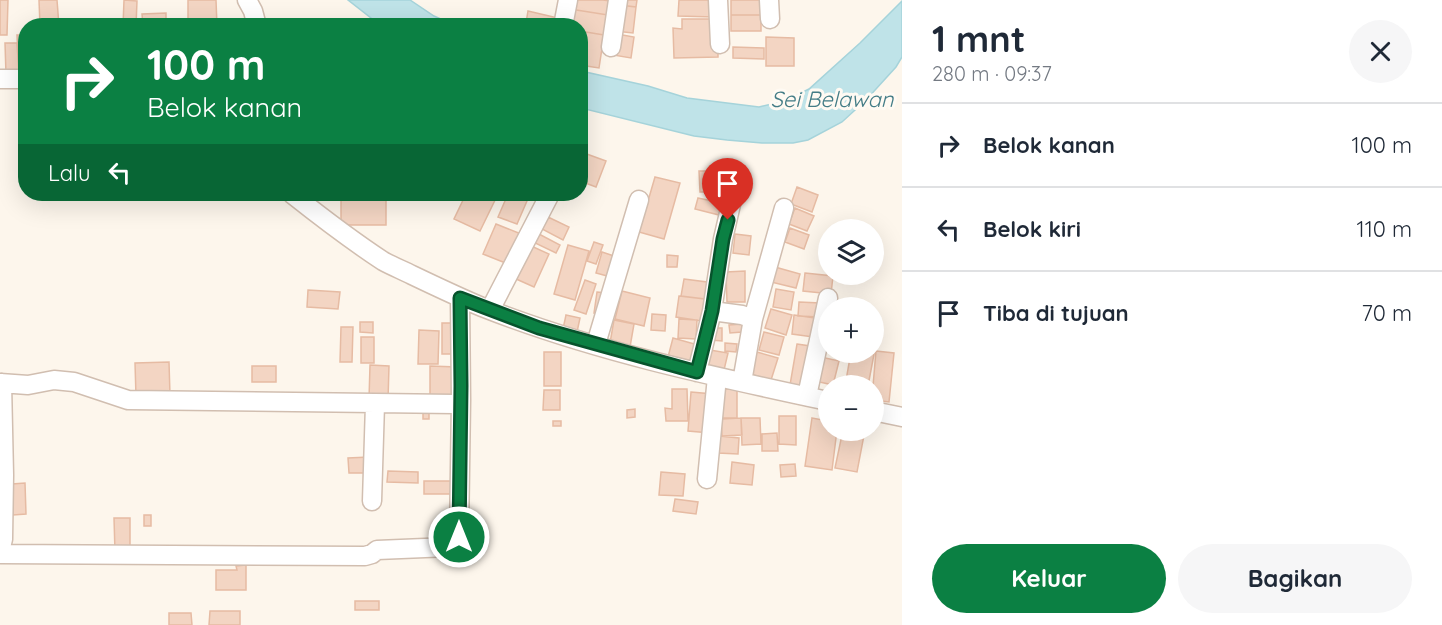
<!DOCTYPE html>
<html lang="id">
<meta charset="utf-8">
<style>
:root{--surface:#fff;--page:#f6f6f7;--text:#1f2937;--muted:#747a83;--line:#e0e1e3;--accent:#0b8043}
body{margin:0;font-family:Quicksand,sans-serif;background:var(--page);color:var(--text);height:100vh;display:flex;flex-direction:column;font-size:22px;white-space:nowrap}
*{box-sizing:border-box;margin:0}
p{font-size:20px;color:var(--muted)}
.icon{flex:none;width:33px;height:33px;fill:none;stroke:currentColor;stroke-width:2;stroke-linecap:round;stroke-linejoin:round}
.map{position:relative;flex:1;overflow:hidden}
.details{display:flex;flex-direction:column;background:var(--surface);width:540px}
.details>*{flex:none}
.banner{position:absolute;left:18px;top:18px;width:570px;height:183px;border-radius:24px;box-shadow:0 6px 24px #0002;background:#0b8043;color:#fff;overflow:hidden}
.controls{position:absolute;left:818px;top:219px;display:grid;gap:12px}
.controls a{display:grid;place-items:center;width:66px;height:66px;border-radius:50%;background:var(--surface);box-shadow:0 6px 24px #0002;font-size:30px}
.pin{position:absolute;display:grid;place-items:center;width:51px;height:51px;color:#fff;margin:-62px -26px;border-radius:50% 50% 50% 0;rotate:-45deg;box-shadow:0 0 6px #0007}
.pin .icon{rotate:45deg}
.me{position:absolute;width:66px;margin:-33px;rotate:0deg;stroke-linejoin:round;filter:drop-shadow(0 0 4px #0008)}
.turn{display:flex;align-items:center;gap:21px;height:126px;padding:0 30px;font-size:27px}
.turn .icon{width:78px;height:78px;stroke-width:2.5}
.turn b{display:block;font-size:42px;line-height:51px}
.then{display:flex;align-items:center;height:57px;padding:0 30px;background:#0003;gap:12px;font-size:22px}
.round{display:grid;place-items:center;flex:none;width:63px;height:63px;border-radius:32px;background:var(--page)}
.headline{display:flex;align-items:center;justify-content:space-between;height:102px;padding:0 30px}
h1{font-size:36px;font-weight:700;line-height:45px}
.primary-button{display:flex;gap:12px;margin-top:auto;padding:12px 30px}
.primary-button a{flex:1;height:69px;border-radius:36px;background:var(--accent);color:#fff;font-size:24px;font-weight:700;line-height:69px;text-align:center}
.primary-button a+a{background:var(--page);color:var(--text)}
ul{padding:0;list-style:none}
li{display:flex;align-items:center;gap:18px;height:84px;padding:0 30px;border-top:2px solid var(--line)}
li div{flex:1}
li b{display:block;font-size:22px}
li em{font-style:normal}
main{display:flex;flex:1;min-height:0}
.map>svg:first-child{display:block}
.water{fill:#bfe3e8;stroke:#a5d3da;stroke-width:1.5}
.building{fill:#f3d5c3;stroke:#e6bba3;stroke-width:1.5}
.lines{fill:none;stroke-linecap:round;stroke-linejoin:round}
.minor-casing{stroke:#d1beb0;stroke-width:21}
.minor{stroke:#fff;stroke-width:18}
.route-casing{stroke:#07532c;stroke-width:15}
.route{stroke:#0b8043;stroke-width:10}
.labels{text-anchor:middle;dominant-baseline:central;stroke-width:6;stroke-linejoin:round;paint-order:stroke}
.water-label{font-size:22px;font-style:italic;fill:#437c86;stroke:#fffaf3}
</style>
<main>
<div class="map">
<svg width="902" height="625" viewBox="0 0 902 625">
<rect width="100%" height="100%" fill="#fdf6ec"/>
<!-- water -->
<path class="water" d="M348,0h62l24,16 20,9h-74z
M902,1v56l-6,10 -30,33 -24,22 -34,18 -15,3h-31l-35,-3 -33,-4 -113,-28v-37l67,15 39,12 72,9 26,-6 24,-12 51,-46z"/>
<!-- building -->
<path class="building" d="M0,0h8l-1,35h-7z
M39,0h18l2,26h-19z
M124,0l13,1 -1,25h-13z
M188,0h28l1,26h-29z
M572,0h31l7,1 -2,14 -38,-6z
M619,0h18l-1,7 -17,-2z
M679,0h36l-1,17 -36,-1z
M731,0h30v15h-30z
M619,5l17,2 -3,26 -18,-2z
M570,9l38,6 -4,20 -24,-4v-5h-13z
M528,11l30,7 -1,8h-19l-12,-3z
M166,13v13h-23l-1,-12z
M731,15h30v16h-30z
M682,19h36v38l-44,1 -1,-30 9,1z
M514,21l16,5h-17z
M276,23h25v3h-25z
M580,31l24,4 -5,33 -19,-3z
M617,34l17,3 -3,21 -18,-3z
M17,35h9v41l-7,1z
M766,37l28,1v28h-28z
M5,43h12l2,30 -13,1z
M733,47l31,1v11l-31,-1z
M584,153l22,8 -10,26 -16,-6v-17z
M699,171h10l1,21h-10z
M655,177l25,6 -16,56 -25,-7z
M738,178l12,1 -1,15 -12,-1z
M797,187l21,8 -6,17 -21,-8z
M341,194h45v31h-45z
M466,194h32l-18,37 -26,-12z
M508,194h22l-13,30 -19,-7z
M698,198l24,5 -3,12 -24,-6z
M795,208l19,8 -7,15 -18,-7z
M548,217l21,10 -6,13 -21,-11z
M496,224l25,10 -13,30 -25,-10z
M790,228l19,7 -5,14 -19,-7z
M537,233l23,12 -4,8 -23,-11z
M735,234l16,2 -2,19 -16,-2z
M594,242l9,3 -7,19 -9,-3z
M529,245l20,9 -15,33 -20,-9z
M568,245l21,6 -14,49 -21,-6z
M602,252l15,5 -6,20 -15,-4z
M667,255l11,1 -1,11h-10z
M775,267l25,7 -4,14 -25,-6z
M745,271v31h-18l-1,-30z
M805,273l28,3 -2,18 -28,-3z
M684,279l23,3 -2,17 -24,-3z
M585,280l11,4 -10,30 -12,-4z
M776,289l18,3 -3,18 -18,-3z
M308,290l32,2 -2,17 -31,-2z
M622,291l28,7 -6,28 -29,-7z
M597,292l8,1 -3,21 -8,-1z
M679,296l26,3 -3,22 -26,-4z
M799,302l21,1v14l-22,-1z
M771,309l21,6 -6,20 -21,-7z
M652,314l14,1 -1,16 -14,-1z
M566,315l14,3 -3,14 -14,-3z
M794,315l21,3 -2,19 -21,-3z
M679,319l18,1 -1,19 -18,-1z
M614,320l20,4 -4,23 -20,-4z
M360,322h13v11l-13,-1z
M442,323h12v31h-12z
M742,324v8l-12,1 -1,-8z
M341,327h12l-1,35h-12z
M711,328h11v13l-11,-1z
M419,330l20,1 -1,33h-20z
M764,332l20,5 -5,18 -20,-5z
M361,337h13v26h-13z
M673,338l25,7 -5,19 -25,-7z
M725,343l12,1 -1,8 -11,-1z
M797,344l13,2 -7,42 -13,-3z
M873,349h2l-7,37h-23l6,-34h22z
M710,350l18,3 -4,17 -18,-3z
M876,351l18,2 -5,49 -16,-2v-14z
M544,352h17v34h-17z
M757,352l21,6 -7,22 -21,-6z
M821,357l18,4 -6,24 -18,-4z
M169,362l1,33 -34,1 -1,-33z
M370,365l19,1 -1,34 -19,-1z
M252,366h24v16h-24z
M430,366l27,1v29h-27z
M672,389h15l1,32h-22l-1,-13 7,1z
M721,389h16v29h-16z
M544,390h16v20h-17z
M691,392l22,2 -3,39 -22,-2z
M635,409v8l-8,1v-8z
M423,412h6v7h-6z
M779,416h17v29l-17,-1z
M741,418l1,17 -20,1 -1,-17z
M741,418h19l1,26 -19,1z
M812,418l16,3v9h9l-5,40 -27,-4z
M553,421h8v5h-8z
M843,430h22l-8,42 -22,-4z
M777,433l1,18h-16v-17z
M719,436l20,2 -1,16 -20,-1z
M369,457l1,16h-21l-1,-15z
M732,462l22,3 -2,20 -22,-2z
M795,464l1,12 -15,1 -1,-12z
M388,471l30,1v11l-31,-1z
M661,472l24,2 -2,22 -24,-1z
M424,481h29v13h-29z
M25,483l1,31 -13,1 -1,-31z
M675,499l23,3 -2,12 -23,-3z
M144,515h7v11h-7z
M114,518h16v34h-15z
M246,565v25h-30v-20h21l-1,-4z
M355,601h24v9h-24z
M210,611h30v14h-31z
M169,613h22l1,12h-23z"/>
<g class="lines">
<!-- minor casing -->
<g class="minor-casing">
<path id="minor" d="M247,0l6,11 4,15
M718,0l2,44
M769,0l1,19
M563,26l5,-26
M611,47l7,-47
M0,79h26
M292,194c29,23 59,46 91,67 9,5 19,9 29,14 23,11 46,22 70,32 111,44 229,69 346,94
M490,310l60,-116
M712,311l30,4 11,4
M596,344l43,-144
M697,372l15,-61 11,-72 9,-39
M742,382l11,-63 31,-111
M0,383l28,2 26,-5 20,2 54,18 327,4 6,-4 -1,-102
M807,396l21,-98
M873,411l29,6
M707,479l10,-102
M372,501l3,-97
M0,551l3,-12 1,-64 -2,-92
M0,554l365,2 7,-2 5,-4 72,-3 7,-3 3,-7 2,-137"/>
</g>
<!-- minor -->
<use href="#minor" class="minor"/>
</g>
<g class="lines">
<!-- route casing -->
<g class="route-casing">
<path id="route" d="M459,537l2,-151 -1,-88 79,30 158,44 15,-61 11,-72 5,-19"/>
</g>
<!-- route -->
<use href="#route" class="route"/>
</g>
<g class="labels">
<!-- water labels -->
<g class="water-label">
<text x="832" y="99">Sei Belawan</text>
</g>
</g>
</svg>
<div class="controls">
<a><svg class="icon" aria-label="layers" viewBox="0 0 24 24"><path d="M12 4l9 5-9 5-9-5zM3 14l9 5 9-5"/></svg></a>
<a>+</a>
<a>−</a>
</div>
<div class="pin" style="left:728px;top:220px;background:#d93025"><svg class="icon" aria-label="arrive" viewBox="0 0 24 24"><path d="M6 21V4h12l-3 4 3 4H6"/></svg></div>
<svg class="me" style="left:459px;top:537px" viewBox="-20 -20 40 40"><circle r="17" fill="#0b8043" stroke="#fff" stroke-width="3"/><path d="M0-11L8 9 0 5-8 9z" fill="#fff"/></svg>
<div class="banner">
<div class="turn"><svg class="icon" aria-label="right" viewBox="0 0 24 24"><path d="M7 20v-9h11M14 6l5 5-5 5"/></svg><div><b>100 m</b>Belok kanan</div></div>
<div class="then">Lalu<svg class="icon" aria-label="left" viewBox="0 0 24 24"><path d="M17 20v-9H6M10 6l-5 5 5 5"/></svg></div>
</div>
</div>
<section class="details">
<div class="headline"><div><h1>1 mnt</h1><p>280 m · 09:37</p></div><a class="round"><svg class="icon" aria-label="close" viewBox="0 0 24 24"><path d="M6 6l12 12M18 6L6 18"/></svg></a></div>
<ul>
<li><svg class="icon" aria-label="right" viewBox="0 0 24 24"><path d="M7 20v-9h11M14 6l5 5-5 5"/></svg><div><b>Belok kanan</b></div><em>100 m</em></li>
<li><svg class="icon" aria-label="left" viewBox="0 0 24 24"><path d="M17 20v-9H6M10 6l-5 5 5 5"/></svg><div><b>Belok kiri</b></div><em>110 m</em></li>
<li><svg class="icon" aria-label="arrive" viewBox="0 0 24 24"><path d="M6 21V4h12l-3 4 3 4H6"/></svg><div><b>Tiba di tujuan</b></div><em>70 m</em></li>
</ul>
<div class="primary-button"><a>Keluar</a><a>Bagikan</a></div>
</section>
</main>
